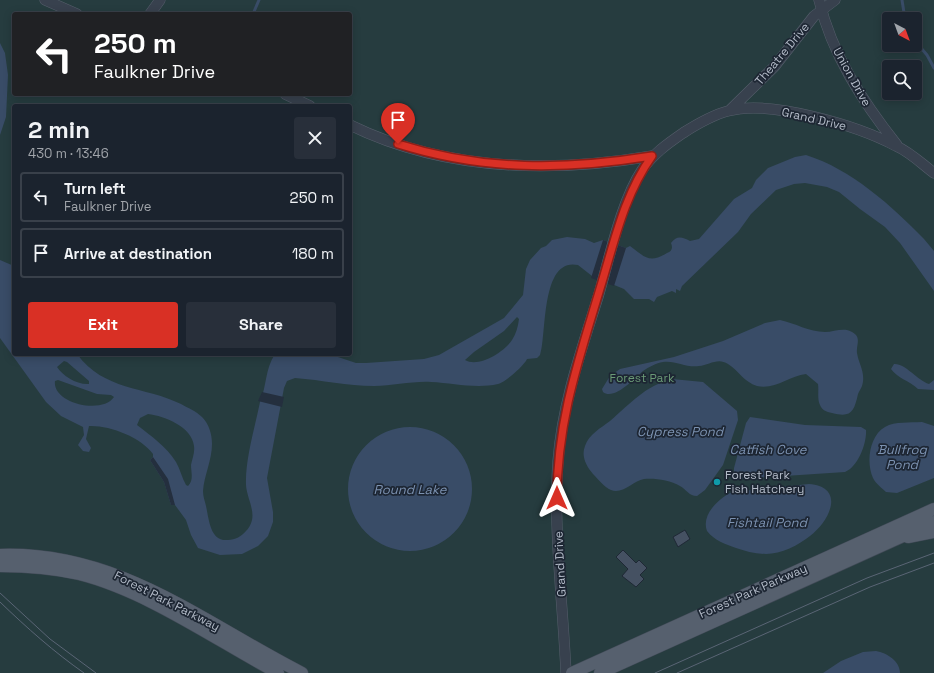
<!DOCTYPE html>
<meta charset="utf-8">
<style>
:root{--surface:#1b232e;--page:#282f3a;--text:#f1f3f6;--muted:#a0a4aa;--line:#39404a;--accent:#d93025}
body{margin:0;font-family:"Space Grotesk",sans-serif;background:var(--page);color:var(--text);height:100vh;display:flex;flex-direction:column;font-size:15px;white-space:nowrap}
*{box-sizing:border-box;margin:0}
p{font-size:13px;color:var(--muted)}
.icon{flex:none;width:22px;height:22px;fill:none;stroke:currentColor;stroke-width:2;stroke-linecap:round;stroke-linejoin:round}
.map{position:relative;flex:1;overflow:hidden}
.drawer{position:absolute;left:12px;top:104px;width:340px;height:252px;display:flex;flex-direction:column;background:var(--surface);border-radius:4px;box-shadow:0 2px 10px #0003,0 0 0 1px var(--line)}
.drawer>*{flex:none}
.guide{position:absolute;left:12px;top:12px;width:340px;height:84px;border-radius:4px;box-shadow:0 2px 10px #0003,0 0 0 1px var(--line);background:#202124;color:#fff;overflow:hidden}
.needle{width:26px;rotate:139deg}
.tools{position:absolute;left:882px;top:12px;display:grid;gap:8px}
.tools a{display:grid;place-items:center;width:40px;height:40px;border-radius:4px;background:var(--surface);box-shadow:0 2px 10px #0003,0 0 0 1px var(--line);font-size:20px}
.pin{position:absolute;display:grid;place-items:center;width:34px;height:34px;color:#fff;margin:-41px -17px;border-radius:50% 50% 50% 0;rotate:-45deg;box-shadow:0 0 4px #0007}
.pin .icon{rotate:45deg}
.me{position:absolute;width:44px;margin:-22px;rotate:0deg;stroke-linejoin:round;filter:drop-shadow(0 0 3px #0008)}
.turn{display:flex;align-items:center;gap:14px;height:84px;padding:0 16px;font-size:18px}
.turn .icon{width:52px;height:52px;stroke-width:2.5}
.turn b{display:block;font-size:28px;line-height:34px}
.round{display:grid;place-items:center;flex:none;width:42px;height:42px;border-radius:4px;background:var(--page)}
.headline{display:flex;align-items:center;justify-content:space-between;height:68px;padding:0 16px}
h1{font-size:24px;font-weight:700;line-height:30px}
.primary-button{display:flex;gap:8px;margin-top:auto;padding:8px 16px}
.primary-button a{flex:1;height:46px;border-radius:4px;background:var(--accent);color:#fff;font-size:16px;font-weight:700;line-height:46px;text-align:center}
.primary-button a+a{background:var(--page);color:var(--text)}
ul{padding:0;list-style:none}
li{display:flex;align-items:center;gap:12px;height:50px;margin:0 8px 6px;padding:0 8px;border:2px solid var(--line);border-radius:4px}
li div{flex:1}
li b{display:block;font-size:15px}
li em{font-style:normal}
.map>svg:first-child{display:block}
.green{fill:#263c3f;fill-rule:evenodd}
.water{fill:#394c67;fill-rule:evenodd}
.pier{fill:#242f3e}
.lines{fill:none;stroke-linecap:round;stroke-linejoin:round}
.stream{stroke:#394c67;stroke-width:3}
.building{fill:#455162;stroke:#1f2835}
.minor-casing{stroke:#565f6c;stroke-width:11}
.major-casing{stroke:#414a57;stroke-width:13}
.minor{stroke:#38414e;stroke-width:10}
.major{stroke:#56606e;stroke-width:12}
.tram{stroke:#5a6575;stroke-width:1}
.route-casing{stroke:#8d1f18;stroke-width:10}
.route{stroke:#d93025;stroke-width:7}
.culture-dot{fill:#0f9aa8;stroke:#1d2633;stroke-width:1.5}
.labels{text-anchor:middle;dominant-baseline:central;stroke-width:3.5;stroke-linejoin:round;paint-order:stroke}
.street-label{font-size:12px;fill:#b4bcc9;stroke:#1d2633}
.park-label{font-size:12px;fill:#6b9a76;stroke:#1d2633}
.poi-label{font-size:12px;fill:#b4bcc9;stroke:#1d2633;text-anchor:start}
.water-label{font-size:13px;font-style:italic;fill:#7c92b1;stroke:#1d2633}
</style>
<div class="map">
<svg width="934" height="673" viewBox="0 0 934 673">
<rect width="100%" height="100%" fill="#242f3e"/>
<!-- green -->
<path class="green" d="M0,0h934v673h-934zM14,14h336v80h-336zM889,19h26v26h-26zM889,67h26v26h-26zM14,106h336v248h-336z"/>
<!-- water -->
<path class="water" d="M0,43l5,10 3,22 -2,42 -6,18z
M806,155c45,14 86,51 118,84l10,12v40l-34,-48 -15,-16 -25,-18 -21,-17 -12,-5 -22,-4 -11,1 -18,6 -25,24 -13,18 -56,54 -2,5 -4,-2v4l-4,-2 -15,6 -3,5 -5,-3h-15l-10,-10 -32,-13 -14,-11c-38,-8 -31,71 -38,90l-3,3 -10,1c-3,7 -23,24 -29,25 -22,5 -45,-1 -67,-2 -19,-1 -38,4 -57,4 -27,0 -52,-6 -79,-8l-8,3 -3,7 -17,90 6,34v10l-5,14 -10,10 -16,8 -22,1 -22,-7 -7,-13 -5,-15 -11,-15h-4l-7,-23 -14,-22 3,-3v-3c-12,-17 -44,-29 -64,-28l-3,13 5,9 -2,4 -6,-1 -5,-6 6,-10 -1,-8 -22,-11 -15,-14 -46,-64v-78l14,6v88h34l4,2 7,-2h18c27,37 67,32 104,50 7,4 15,7 21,13 7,7 10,17 10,27 0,16 -8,32 -9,47 0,6 2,10 3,15 3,13 4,36 22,34 7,0 14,-4 18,-9 14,-15 1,-30 0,-46 -1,-25 9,-58 14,-83 7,-17 5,-33 15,-48h54l27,9h10l58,-4 15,-4 65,-37 19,-23 3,-26 4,-9 11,-12 5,-2 6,-6 15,-3 18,2 9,4 9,-3 23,8 4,-2c15,11 19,18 37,7 5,-2 6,-5 4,-10 6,-8 11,-6 19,-2l9,-2 35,-40 18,-11 4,-8 12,-12 27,-11zM517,317l2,2c-1,8 -3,15 -7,21 -8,12 -33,28 -47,20l9,-8 30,-21zM64,361l3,1 22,19v3c-12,1 -26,-8 -32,-17zM58,380l39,14 14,1 3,2c-12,18 -62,6 -59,-16zM148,414c17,2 44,13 46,32 1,7 -2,13 -3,19 0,7 3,15 -3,21l-2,-1c-4,-7 -6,-16 -10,-23 -10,-16 -25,-26 -39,-37l3,-7z
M780,320c15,3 29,12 45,12 9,0 19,-5 27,0 10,5 4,13 5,21 2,12 9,20 5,33 -1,3 -3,5 -4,8 -4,18 -7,24 -26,19 -6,-1 -10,-3 -12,-8 -3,-6 -1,-14 -2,-21l-12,-10c-17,2 -31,16 -49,12 -13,-4 -18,-15 -29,-22 -10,-7 -19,1 -29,2 -13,2 -24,-6 -36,-4 -7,1 -14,5 -20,9 -8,7 -29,30 -40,21l-1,-3 8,-13 10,-7 54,-12 49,-16 42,-18z
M894,364c11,-1 23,16 35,20l5,-4v10l-16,-1c-8,-8 -21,-11 -27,-20z
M672,379l31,3 34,29 1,9 -15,45 -18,25 -8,6c-8,0 -10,-6 -17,-10 -10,-6 -25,-8 -36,-7 -11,2 -22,16 -33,11 -7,-3 -13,-11 -18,-16 -7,-8 -12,-18 -8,-28 4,-12 16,-18 25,-25 21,-18 35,-35 62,-42z
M750,417l55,8 56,2 5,3c1,13 -8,37 -21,42l-105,7 -6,-7v-4l12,-45z
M922,422l12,4v52l-37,15 -11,-1c-4,-4 -10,-8 -13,-14 -7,-15 -4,-42 12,-51 10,-6 25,-4 37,-5z
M348 489a62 62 0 1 1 124 0a62 62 0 1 1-124 0Z
M809,484c37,3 21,37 1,52 -11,9 -29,18 -44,18 -11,0 -21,-3 -30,-6 -11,-4 -21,-7 -29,-17 -6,-16 11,-32 25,-39z
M876,651c11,2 24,10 24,22h-77l18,-12 22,-9z"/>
<!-- pier -->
<path class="pier" d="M603,240l23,8 -12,38 -23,-8z
M262,392l22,5 -2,10 -24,-6z
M153,457l15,22 7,26h-4l-7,-23 -14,-22z"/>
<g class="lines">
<!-- stream -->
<path class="stream" d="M902,0l3,19
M253,14l6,-14
M915,41l12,14 7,13"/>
</g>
<!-- building -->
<path class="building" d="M685,530l5,9 -12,8 -5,-10z
M623,550l13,13 3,-3 8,8 -7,7 4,4 -8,8 -14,-11 6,-7 -12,-12z"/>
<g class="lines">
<!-- minor casing -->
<g class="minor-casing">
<path id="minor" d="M45,0l32,14
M819,0c13,55 44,102 78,145
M150,14l10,-14
M285,94l25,12
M730,110l44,-43 40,-51 21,-16
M350,125c94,46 201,48 302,31
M566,673c-3,-69 -13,-144 -8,-212 4,-56 23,-110 40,-164 11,-37 23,-96 44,-127 11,-16 25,-26 41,-37 14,-9 30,-18 45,-22 42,-12 130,15 168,35 14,6 26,18 38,27"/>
</g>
<!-- major casing -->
<g class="major-casing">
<path id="major" d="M908,537l26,-5
M0,555c118,-4 202,67 302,118
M0,566c27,0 53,2 79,8 68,17 137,66 199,99
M572,673l362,-164
M600,673l334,-151"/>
</g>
<!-- minor -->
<use href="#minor" class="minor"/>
<!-- major -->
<use href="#major" class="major"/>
<!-- tram -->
<path class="tram" d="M0,593l50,46 46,34
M0,602c27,26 54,50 84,71
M655,673l212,-95 67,-25
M677,673l193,-86 64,-24"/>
</g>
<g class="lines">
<!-- route casing -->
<g class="route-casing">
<path id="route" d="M398,144c85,27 167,26 254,12 -27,38 -37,83 -50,126 -22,74 -45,138 -45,216"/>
</g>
<!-- route -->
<use href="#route" class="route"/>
</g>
<!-- markers -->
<circle class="culture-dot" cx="717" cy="482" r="4"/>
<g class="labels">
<!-- street labels -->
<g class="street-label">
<text transform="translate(782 54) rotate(-50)">Theatre Drive</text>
<text transform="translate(852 77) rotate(61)">Union Drive</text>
<text transform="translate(814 119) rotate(13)">Grand Drive</text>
<text transform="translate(560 564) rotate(-93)">Grand Drive</text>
<text transform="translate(753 591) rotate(-24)">Forest Park Parkway</text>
<text transform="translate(167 601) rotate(27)">Forest Park Parkway</text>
</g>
<!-- park labels -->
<g class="park-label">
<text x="642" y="378">Forest Park</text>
</g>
<!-- poi labels -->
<g class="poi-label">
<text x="725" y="475">Forest Park<tspan x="725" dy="14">Fish Hatchery</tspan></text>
</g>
<!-- water labels -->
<g class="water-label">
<text x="680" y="431">Cypress Pond</text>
<text x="768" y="449">Catfish Cove</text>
<text x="902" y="449">Bullfrog<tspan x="902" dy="15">Pond</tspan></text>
<text x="410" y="489">Round Lake</text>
<text x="767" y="522">Fishtail Pond</text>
</g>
</g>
</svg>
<div class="tools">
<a><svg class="needle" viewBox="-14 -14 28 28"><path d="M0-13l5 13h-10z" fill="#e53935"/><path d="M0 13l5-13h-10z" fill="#a0a4aa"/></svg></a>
<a><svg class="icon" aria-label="search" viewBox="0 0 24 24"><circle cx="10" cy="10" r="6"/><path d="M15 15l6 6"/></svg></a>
</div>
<div class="pin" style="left:398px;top:144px;background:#d93025"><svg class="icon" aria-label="arrive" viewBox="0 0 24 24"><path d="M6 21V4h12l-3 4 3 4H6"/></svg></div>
<svg class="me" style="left:557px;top:498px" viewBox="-20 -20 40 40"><path d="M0-17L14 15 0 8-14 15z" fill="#d93025" stroke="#fff" stroke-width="4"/></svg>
<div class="guide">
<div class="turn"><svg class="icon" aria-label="left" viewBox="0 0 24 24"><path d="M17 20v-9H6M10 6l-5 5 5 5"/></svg><div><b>250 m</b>Faulkner Drive</div></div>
</div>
<section class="drawer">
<div class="headline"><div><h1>2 min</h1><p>430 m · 13:46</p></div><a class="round"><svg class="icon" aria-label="close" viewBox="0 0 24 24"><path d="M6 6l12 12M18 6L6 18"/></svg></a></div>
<ul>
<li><svg class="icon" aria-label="left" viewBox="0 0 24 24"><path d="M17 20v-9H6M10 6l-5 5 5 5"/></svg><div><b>Turn left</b><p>Faulkner Drive</p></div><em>250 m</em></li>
<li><svg class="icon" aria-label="arrive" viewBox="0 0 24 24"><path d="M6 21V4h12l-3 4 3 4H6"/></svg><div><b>Arrive at destination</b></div><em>180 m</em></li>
</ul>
<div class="primary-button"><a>Exit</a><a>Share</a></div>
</section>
</div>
